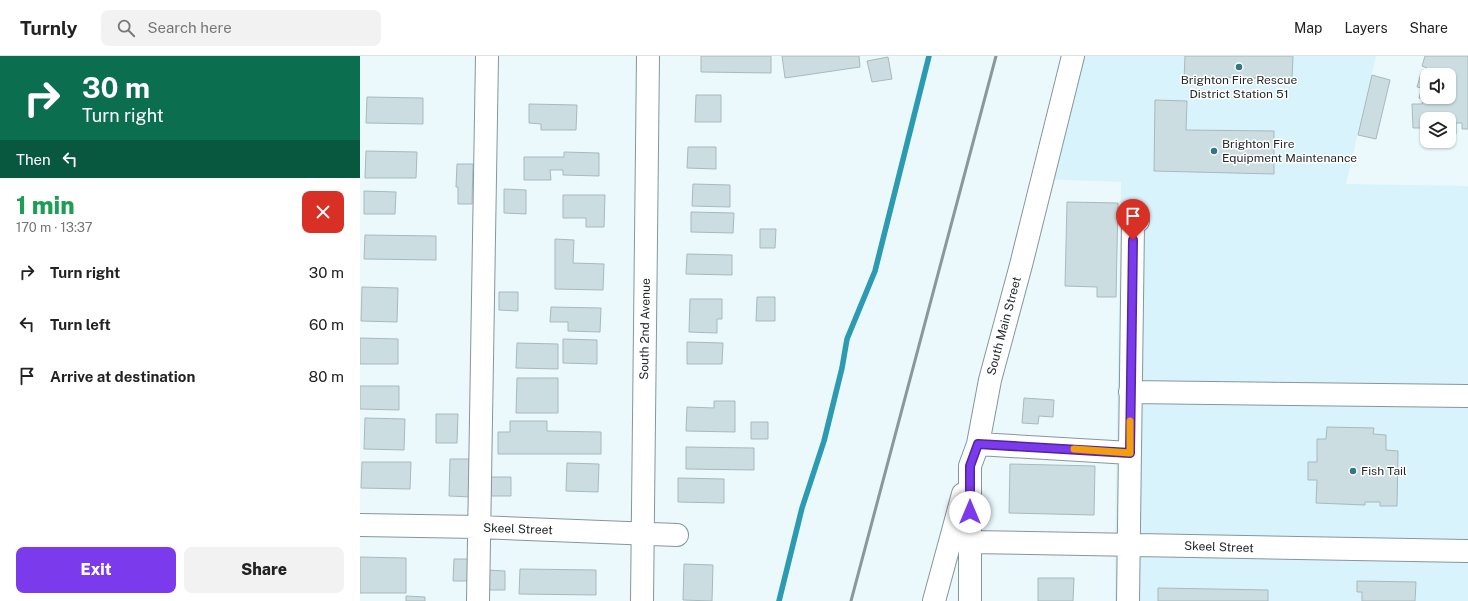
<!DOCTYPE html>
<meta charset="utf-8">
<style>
:root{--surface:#fff;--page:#f2f2f2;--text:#222;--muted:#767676;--line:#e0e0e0;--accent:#7c3aed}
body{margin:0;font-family:"Public Sans",sans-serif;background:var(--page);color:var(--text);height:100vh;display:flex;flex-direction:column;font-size:15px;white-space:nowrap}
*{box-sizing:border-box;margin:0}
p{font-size:13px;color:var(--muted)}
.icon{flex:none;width:22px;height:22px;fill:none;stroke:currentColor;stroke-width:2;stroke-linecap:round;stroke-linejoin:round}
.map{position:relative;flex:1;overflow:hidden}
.details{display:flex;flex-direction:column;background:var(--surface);width:360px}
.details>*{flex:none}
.top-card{background:#0b6e4f;color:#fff;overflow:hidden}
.fabs{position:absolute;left:1060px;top:12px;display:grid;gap:8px}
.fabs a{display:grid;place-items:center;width:36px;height:36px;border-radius:8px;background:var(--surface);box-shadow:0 1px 3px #0004;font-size:20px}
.pin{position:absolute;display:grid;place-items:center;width:34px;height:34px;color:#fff;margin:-41px -17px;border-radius:50% 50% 50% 0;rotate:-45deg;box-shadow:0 0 4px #0007}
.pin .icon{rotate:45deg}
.me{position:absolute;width:44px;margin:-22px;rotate:0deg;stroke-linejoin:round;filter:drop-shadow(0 0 3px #0008)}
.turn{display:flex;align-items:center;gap:14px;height:84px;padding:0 16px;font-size:18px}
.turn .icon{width:52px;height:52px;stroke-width:2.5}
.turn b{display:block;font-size:28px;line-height:34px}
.then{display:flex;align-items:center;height:38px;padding:0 16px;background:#0003;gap:8px;font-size:15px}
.round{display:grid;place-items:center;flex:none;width:42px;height:42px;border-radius:8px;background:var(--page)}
.overview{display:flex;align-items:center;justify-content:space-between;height:68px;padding:0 16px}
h1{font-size:24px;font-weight:800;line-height:30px;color:#1e9e55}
.action{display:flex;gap:8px;margin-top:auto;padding:8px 16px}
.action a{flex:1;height:46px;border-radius:8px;background:var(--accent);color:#fff;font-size:16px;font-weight:800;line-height:46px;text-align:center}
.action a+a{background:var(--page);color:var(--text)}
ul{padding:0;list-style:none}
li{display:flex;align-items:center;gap:12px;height:52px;padding:0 16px}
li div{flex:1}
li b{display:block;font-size:15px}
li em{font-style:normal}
header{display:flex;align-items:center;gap:24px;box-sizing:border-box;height:56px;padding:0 20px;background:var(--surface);border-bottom:1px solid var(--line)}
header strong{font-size:19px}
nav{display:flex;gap:22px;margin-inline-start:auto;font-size:14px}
.search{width:280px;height:36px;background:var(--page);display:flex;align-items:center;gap:10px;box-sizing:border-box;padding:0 14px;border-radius:8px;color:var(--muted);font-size:15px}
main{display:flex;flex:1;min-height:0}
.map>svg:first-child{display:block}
.built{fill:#d8f3fb}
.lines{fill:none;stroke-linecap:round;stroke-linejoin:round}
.stream{stroke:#2c9ab1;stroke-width:5.5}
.building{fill:#ccdde2;stroke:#a8b9be;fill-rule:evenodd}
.minor-casing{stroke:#86969b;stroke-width:24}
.minor{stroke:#fff;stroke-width:22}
.rail{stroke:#8c979a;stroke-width:3}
.route-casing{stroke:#51269a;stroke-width:10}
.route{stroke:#7c3aed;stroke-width:7}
.slow{stroke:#f59e0b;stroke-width:7}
.poi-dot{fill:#337686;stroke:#fff;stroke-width:1.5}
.labels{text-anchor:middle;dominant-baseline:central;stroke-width:3;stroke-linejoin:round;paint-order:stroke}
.poi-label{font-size:12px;fill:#23292b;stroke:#fff;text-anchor:start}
.street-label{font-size:12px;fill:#23292b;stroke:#fff}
</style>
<header>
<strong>Turnly</strong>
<div class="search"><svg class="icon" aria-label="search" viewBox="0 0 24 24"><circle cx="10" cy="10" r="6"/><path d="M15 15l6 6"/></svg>Search here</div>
<nav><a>Map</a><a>Layers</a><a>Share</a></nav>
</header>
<main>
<section class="details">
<div class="top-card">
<div class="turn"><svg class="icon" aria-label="right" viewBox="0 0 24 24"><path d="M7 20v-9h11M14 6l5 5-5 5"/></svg><div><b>30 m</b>Turn right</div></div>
<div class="then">Then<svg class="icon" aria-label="left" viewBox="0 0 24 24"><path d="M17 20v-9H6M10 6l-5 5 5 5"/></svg></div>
</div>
<div class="overview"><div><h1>1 min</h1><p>170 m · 13:37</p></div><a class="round" style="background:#d93025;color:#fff"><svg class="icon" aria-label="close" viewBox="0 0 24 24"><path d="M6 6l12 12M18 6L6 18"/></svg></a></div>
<ul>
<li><svg class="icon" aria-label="right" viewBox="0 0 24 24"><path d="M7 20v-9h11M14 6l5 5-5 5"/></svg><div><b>Turn right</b></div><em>30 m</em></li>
<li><svg class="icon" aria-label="left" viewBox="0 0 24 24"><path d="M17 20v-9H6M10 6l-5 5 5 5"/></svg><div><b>Turn left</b></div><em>60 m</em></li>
<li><svg class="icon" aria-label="arrive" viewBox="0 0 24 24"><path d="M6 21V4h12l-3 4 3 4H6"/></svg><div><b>Arrive at destination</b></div><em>80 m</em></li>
</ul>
<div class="action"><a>Exit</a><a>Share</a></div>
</section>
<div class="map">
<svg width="1108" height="545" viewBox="0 0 1108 545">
<rect width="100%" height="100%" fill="#ebf9fd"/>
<!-- built -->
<path class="built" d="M713,0h303l-30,128 122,2v415h-353v-68l6,-351 -79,-3z"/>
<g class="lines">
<!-- stream -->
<path class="stream" d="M419,545l23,-93 22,-67 18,-73 5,-29 28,-68 54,-215"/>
</g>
<!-- building -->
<path class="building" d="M341,0h70v17l-70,-1z
M422,0h77l1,11 -75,11z
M825,0h108l-1,23 -78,-2v4l-30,-1z
M1065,0h43v73h-6v-6h-6v11h-7v-15h-22v13h-6v-4h-8l-1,-24h10l2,-5 -5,-1 3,-10 -5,-1 4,-14 4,1 2,-6 -5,-2zM1067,19h22v22h-22z
M528,1l4,22 -20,3 -5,-21z
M1012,19l18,5 -14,59 -18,-4z
M336,39h25v27h-26z
M7,41l56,1v26l-57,-1z
M795,44l32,1 -1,29 88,1v43l-120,-3z
M169,48l48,1 -1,25h-35v-6l-12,-1z
M328,91h28v22l-29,-1z
M6,95l51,1 -1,26h-51z
M204,96l35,1v23l-36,-1v-5h-13l1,10h-27v-23h40z
M97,108h16l-1,40h-14v-17h-2z
M333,128l37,1v22l-38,-1z
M144,133l22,1v24l-22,-1z
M4,135l32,1 -1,22h-31z
M203,139h42l-1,32h-18v-9h-23z
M707,146l51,1 -2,94h-19v-10l-32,-1z
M331,156l43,1 -1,20 -42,-1z
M400,173h16l-1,19h-15z
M5,179l71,1v24l-72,-1z
M195,183l19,1 -1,23 31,1 -1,26 -48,-1z
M327,198l45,1v20l-46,-1z
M2,231l36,1 -1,34 -36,-1z
M139,236h19v19l-19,-1z
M397,241h18v24h-19z
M330,243h32v20h-5v14l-28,-1z
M191,251l50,1 -1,24 -32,-1v-9h-18z
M0,282l38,1v25h-38z
M203,283l34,1v24l-34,-1z
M327,286l36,1 -1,21h-35z
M157,287l41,1v25l-42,-1z
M157,322h41v35h-42z
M0,330h39v24l-39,-1z
M664,342l30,2 -1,17 -14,-1 -1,8 -16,-1z
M354,345h21v31l-49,-1 1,-24 27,1z
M76,358h22l-1,29h-21z
M5,362l40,1 -1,31 -40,-1z
M150,365h37v10l54,1v22h-103v-22h12z
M391,366h17v17h-17z
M967,371l47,1 -1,6 13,1v15l12,1 -1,55h-17v-4h-15v3l-49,-2 1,-23h-9v-18h9v-23h9z
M326,391l68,1v22l-68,-1z
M90,403h22l-1,38 -22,-1z
M2,406h49l-1,27 -49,-1z
M207,407l32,1 -1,28 -32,-1z
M650,408l85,2 -1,49 -85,-2z
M131,421h20v19h-20z
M318,422l46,1v24l-46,-1z
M0,501l46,1v35h-46z
M94,503h17l-1,22h-17z
M324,508l29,1 -1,36 -29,-1z
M160,513l76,1v25l-77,-1z
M127,514l18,1v19h-18z
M678,522h36l-1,23h-35z
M997,525l59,1 -1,19h-53v-9h-5z
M798,532l110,2v11h-110z
M46,540l19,1v4h-19z"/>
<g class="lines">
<!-- minor casing -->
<g class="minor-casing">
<path id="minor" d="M770,336l338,4
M618,388l152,9
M0,469l118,2 199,8
M610,486l497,9
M118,545l9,-545
M282,545l6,-545
M574,545l29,-107
M610,545v-135l8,-22 12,-64 31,-115 52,-209
M768,545l5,-376 5,-4"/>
</g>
<!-- minor -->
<use href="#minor" class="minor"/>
<!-- rail -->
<path class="rail" d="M491,545l145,-545"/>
</g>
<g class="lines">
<!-- route casing -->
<g class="route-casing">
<path id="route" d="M610,456v-46l8,-22 152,9 3,-213"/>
</g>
<!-- route -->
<use href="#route" class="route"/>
<!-- slow -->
<path class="slow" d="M714,393l56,4v-32"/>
</g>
<!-- markers -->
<g class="poi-dot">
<circle cx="879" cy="11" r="4"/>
<circle cx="854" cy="95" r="4"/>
<circle cx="993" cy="415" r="4"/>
</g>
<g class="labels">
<!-- poi labels -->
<g class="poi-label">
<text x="879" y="24" text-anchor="middle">Brighton Fire Rescue<tspan x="879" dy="14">District Station 51</tspan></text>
<text x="862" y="88">Brighton Fire<tspan x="862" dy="14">Equipment Maintenance</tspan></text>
<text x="1001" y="415">Fish Tail</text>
</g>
<!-- street labels -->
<g class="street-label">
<text transform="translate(644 270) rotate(-75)">South Main Street</text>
<text transform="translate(285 273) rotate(-89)">South 2nd Avenue</text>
<text transform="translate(158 473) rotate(2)">Skeel Street</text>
<text transform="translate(859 491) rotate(2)">Skeel Street</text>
</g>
</g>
</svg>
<div class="fabs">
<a><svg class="icon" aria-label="sound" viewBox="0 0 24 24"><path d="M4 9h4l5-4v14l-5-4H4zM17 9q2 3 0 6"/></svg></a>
<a><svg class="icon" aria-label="layers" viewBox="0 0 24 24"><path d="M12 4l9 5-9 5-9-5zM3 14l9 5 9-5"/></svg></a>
</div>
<div class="pin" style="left:773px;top:184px;background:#d93025"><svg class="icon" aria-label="arrive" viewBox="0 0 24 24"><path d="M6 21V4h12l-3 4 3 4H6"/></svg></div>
<svg class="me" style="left:610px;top:456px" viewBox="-20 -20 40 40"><circle r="19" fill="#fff"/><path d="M0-13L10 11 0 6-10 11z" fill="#7c3aed"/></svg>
</div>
</main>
